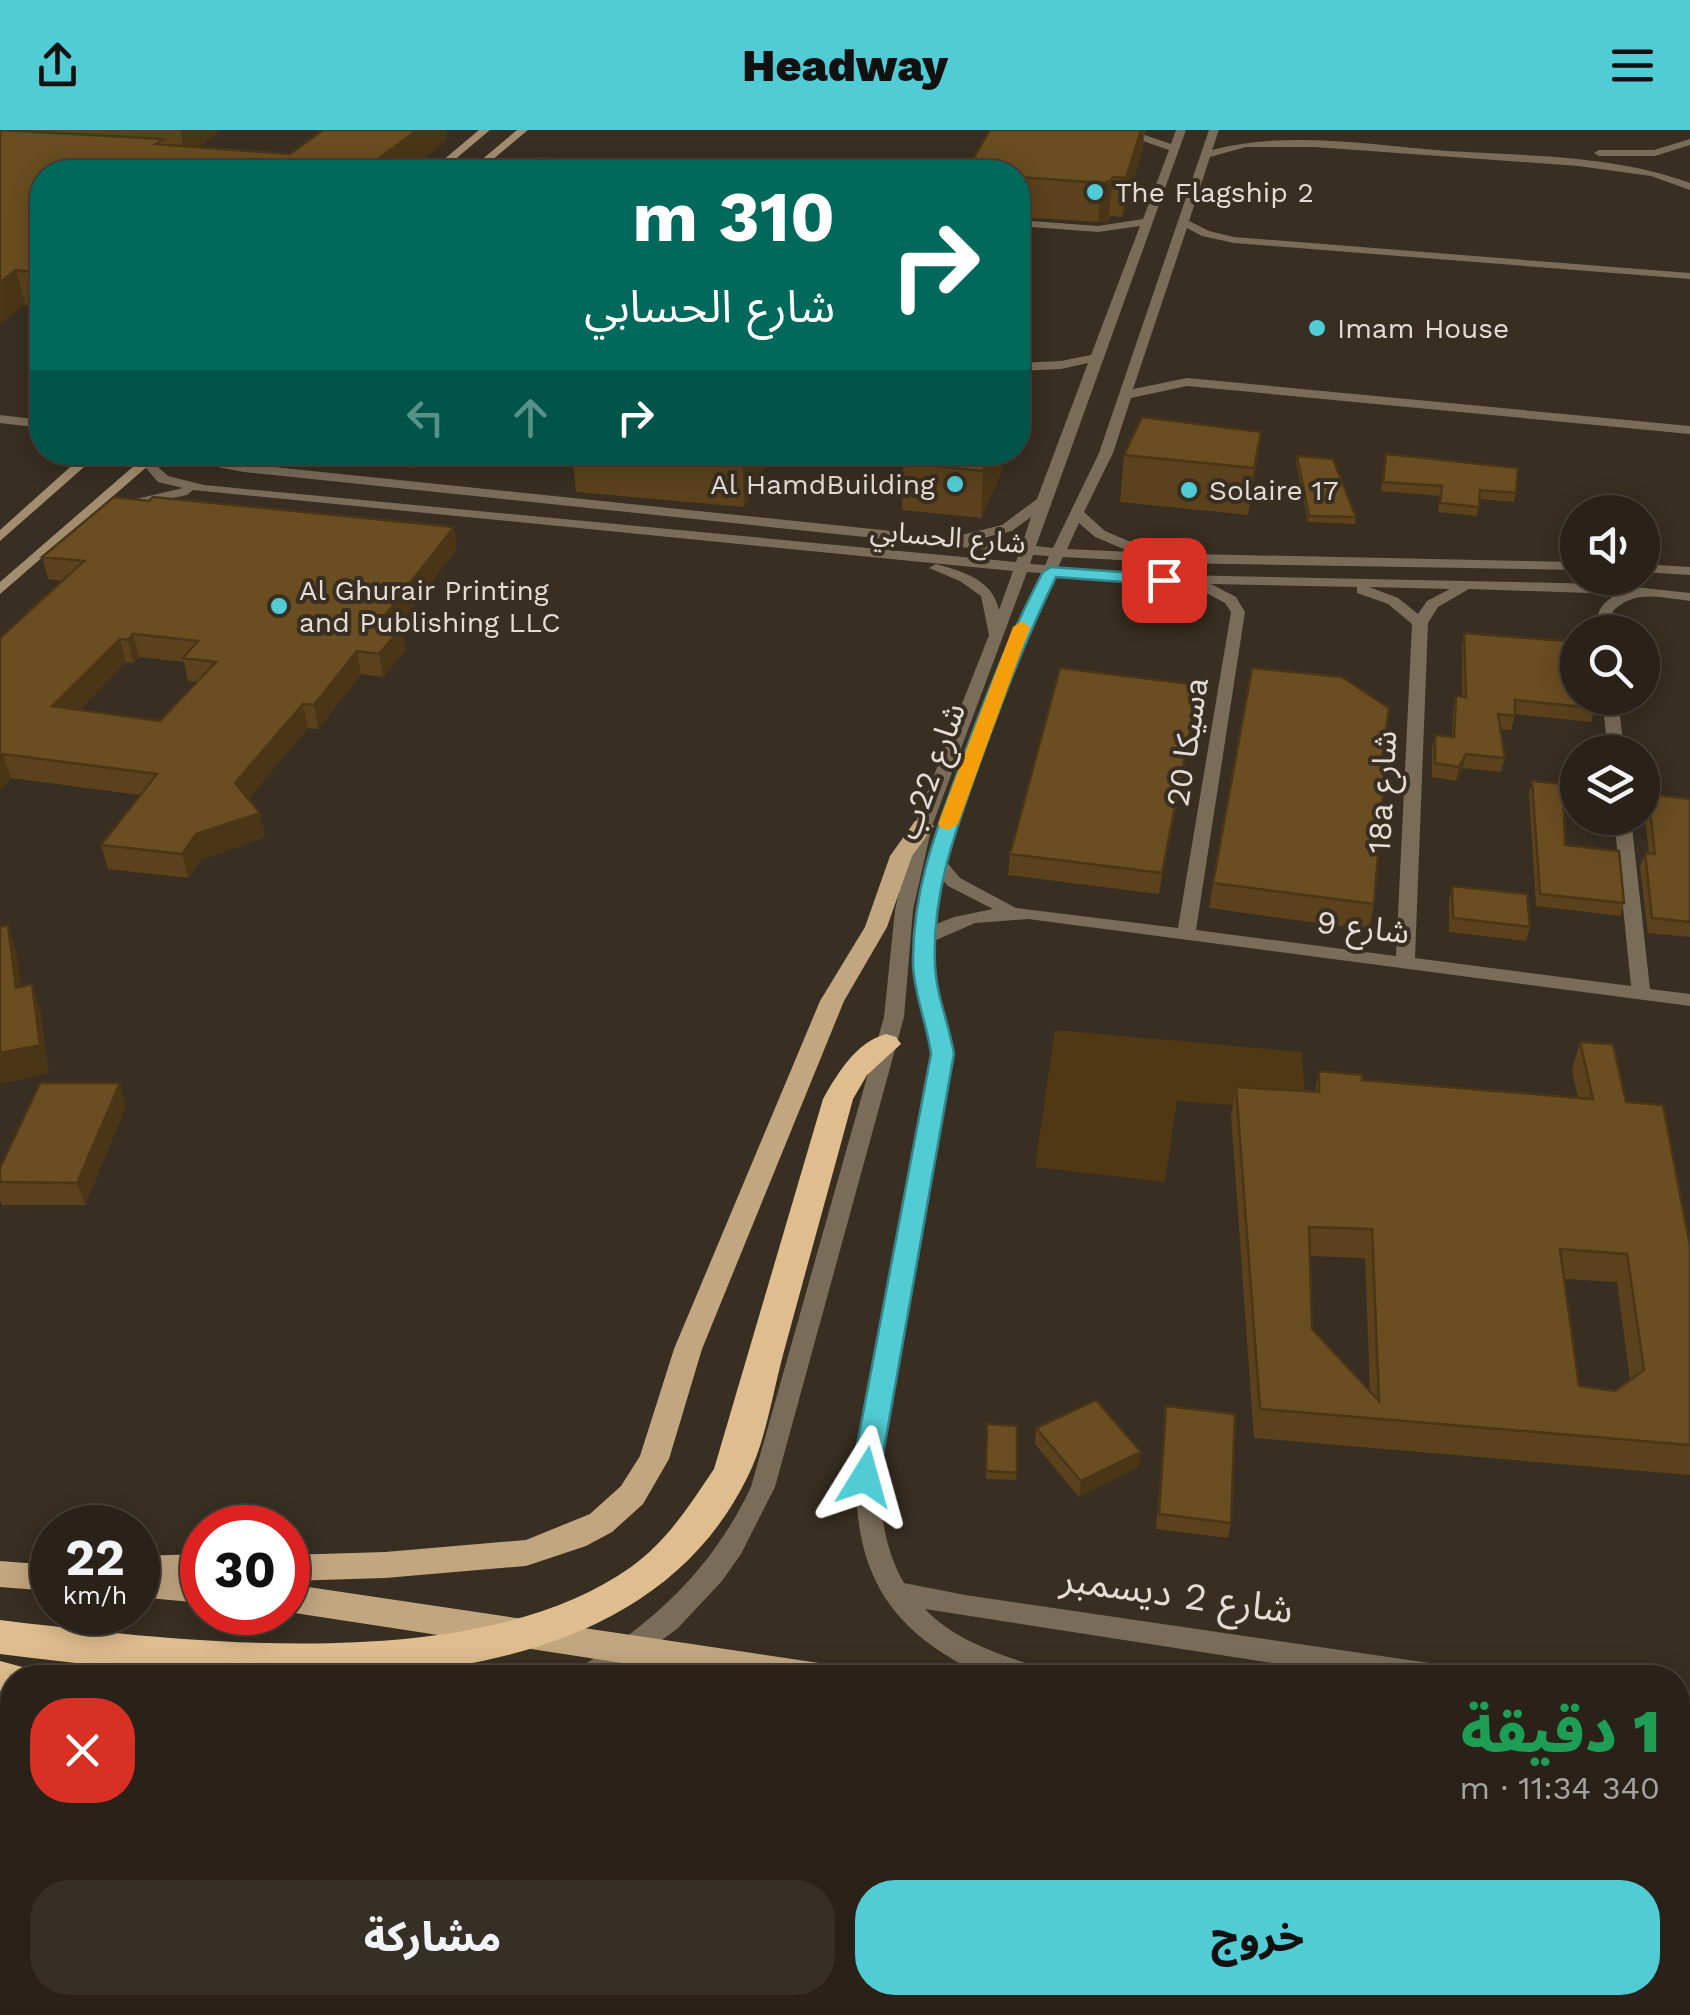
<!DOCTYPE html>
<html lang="ar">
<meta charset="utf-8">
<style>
:root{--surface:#2a2219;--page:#362f26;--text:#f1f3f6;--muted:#a5a4a2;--line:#463f38;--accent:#51ccd4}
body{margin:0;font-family:"Work Sans","Noto Sans Arabic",sans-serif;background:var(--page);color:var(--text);direction:rtl;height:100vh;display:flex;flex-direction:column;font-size:38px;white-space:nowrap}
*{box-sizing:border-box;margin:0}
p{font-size:32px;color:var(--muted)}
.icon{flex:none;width:55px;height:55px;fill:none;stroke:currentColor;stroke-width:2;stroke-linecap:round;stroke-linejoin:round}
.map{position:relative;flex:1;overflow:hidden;direction:ltr}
.drawer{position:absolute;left:0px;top:1535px;width:1690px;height:350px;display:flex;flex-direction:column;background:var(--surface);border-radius:40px 40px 0 0;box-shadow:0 5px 25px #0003,0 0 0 2px var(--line);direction:rtl}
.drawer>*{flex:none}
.top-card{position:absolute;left:30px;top:30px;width:1000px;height:305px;border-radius:40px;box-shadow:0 5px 25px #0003,0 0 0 2px var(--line);direction:rtl;background:#00695c;color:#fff;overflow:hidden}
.tools{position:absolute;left:1560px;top:365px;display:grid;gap:20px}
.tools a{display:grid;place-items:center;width:100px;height:100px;border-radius:50%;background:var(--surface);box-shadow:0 5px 25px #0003,0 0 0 2px var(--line);font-size:50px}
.speed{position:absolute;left:30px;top:1375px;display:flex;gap:20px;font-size:50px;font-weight:700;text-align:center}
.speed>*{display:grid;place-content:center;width:130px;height:130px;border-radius:50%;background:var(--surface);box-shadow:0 5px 25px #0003,0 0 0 2px var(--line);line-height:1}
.speed small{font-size:25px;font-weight:400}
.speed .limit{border:15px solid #d22;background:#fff;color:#111}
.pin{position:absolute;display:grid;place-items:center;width:85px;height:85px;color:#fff;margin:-42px;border-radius:20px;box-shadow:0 5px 15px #0006}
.me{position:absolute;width:110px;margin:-55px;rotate:8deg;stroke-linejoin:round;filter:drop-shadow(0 0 8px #0008)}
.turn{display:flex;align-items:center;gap:35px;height:210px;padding:0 30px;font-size:45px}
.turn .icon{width:130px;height:130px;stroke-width:2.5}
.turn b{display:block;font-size:70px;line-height:85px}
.lanes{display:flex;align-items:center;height:95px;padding:0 30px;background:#0003;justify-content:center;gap:50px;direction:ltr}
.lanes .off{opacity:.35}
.round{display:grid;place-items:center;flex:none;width:105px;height:105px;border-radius:40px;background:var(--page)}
.overview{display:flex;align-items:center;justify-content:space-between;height:170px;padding:0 30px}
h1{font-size:60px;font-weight:800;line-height:75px;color:#1e9e55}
.button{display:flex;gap:20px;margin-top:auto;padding:20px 30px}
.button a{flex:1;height:115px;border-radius:40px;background:var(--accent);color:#111;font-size:40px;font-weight:800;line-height:115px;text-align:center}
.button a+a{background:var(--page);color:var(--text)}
header{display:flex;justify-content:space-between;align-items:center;height:130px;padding:0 30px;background:var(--accent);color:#111;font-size:45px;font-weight:800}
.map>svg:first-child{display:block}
.green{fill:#503814}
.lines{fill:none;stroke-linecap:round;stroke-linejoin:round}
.minor{fill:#796c59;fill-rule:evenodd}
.tertiary{fill:#796c59;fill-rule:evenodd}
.secondary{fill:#a28d6f;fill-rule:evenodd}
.primary{fill:#c2a680;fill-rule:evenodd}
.motorway{fill:#dfbd8f;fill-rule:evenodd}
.wall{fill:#5b421c;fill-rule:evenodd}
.shaded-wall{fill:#4a3617}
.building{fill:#6a4d21;stroke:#4a3617;stroke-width:2.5;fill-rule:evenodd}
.route{fill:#51ccd4;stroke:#35858a;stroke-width:2.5}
.slow{fill:#f59e0b}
.poi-dot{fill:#51ccd4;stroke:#382e21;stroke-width:4}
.labels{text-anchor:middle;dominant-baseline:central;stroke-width:8;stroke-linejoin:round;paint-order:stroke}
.far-poi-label{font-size:28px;fill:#e4ddd5;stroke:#382e21;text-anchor:start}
.far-street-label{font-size:28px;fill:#e4ddd5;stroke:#382e21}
.street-label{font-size:32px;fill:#e4ddd5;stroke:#382e21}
.near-street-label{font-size:38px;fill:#e4ddd5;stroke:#382e21}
</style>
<header><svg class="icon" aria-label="menu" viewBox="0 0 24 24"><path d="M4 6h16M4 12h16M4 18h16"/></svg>Headway<svg class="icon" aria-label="share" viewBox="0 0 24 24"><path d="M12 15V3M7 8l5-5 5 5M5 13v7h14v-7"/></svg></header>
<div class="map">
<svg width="1690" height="1885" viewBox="0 0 1690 1885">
<rect width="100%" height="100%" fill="#382e21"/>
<!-- green -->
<path class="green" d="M1055,900l247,22 4,58 -129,-9 -12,81 -130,-15z"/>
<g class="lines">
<!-- minor -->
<path class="minor" d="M1068,0l71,3 32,11 5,-14h10l-150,416 17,2 46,-95 110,-323h10l-7,20c75,-20 159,-5 236,1 80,5 166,4 242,32v7l-39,-14 -73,-10 -264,-19h-68l-36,10 -21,64 20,10 25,6 456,36v6l-456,-36 -32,-7 -15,-8 -54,161 54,-11 503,48v8l-503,-48 -56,12 -18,55 -29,59 21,19 40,17 1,5 432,9v8l-402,-7 -113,-6 -5,10 75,7 473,10 84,9v8c-28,-3 -55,-12 -77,10l-3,21h-14c-1,-18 5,-29 21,-38l-148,-5 -31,18 -10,16 -13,335 216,28 -17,-168h17l19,171 40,5v12l-662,-87 -53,4 -41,18 5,63 10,25 4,25 -72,391c-2,49 -2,94 23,138l61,12 485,71 9,4 4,8h-94l-444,-69c32,34 77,45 119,61l4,8c-17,0 -38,2 -55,-1 -21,-5 -44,-19 -62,-32 -69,-50 -79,-118 -74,-200l76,-391c-5,-31 -17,-58 -18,-90 -3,-74 23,-138 49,-206 23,-63 47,-124 77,-185l-14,-1 -95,254 -19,84 -9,107 -129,470 -34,67 -19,27 -45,48 -68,49h-38l4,-8c78,-45 137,-101 176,-183l133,-470 11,-107 19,-84 75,-191 -8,-39 -21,-15 -31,-13 7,-4c28,8 56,15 63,46l14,-39 -820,-81 -6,5 -74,15 -7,-4 77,-18 -25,-6 -18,-21 7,-4 21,19 36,9 812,77 3,-9 -775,-81 -32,-6 -23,-14c19,0 36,8 55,12l715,74 2,-3 41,-10 35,-26 51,-136 -27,6 -43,2v-8l43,-2 30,-6 49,-129 -42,6 -80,-6v-6l80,6 45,-7 26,-69 -32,-11zM1031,387l-9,28 -47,-5 37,-9zM1079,393l16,14 36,15 -64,-3zM1033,425l16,1 -4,9 -15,-1zM1055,445l78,7 63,2 1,4 28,15 6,9 -53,316 -162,-20 -56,-30 -16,-19 77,-213zM1211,454l146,3v6l31,11 24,20 -16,332 -200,-26 49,-318 -9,-15zM1369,457l81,2 -23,12 -9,13 -20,-16zM940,747l8,9 45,23 -39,8 -20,8z
M1690,9v6l-35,11h-56l-5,-3 5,-3h55z
M0,285l42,5v8l-42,-5z
M1642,434l48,3v8l-48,-3z
M1602,568h16l6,54h-16z
M1678,1569l12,2v24l-12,-2z"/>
<!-- tertiary -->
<path class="tertiary" d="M1244,1872h36l6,13h-36z"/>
<!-- secondary -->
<path class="secondary" d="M479,0h11l-50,42h-11z
M517,0h11l-50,42h-11z
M87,322h14l-101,89v-11z
M150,322h14l-164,142v-12z"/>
<!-- primary -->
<path class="primary" d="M923,690l11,6 -22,30 -25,71 -43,74 -142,348 -33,110 -26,45 -31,28 -26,14 -60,20 -141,12 -97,3v-26l97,-3 141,-12 64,-26 31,-28 19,-30 34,-107 146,-348 45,-74 25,-71 25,-35z
M202,1424v49l-64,-6v-41z
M0,1431l52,4v26l-52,-4z
M288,1454l531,79 12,5 4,10h-115l-432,-66z
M0,1640h12v32h-12z
M1678,1692l12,2v34l-12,-3z
M1678,1834l12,3v38l-12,-4z"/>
<!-- motorway -->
<path class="motorway" d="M886,904l10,3 5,7 -34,31 -14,24c-23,85 -47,171 -70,256 -11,41 -17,85 -36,123 -125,254 -515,204 -747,176v-34c182,22 475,58 631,-53 36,-26 59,-62 83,-98l109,-370c15,-26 32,-56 63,-65z
M0,1531l26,7 5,10h-19v20l-12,-1z
M1678,1737l12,2v42l-12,-2z"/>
</g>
<!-- wall -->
<path class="wall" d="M0,0h222l-23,17 91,7 33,-24h123l1,10 -40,32h-365v135l-17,-2 -25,18z
M990,0h155l-3,23 -20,64 -12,-1 -2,5 -10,1 -80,-5v-45z
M42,241v29l-6,-24z
M1261,302l-13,83 -128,-13 4,-47z
M375,322h70l-1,1v5l-30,10z
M572,322h207l-6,12 -5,-1 -24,44 -168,-15z
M1297,326l59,61 -1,7 -47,-2 -12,-60z
M1007,329l-26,59 -79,-8 1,-47z
M1384,333l132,30 -2,9 -35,-3 -2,17 -39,-4 2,-16 -59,-5z
M457,419l-59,77 4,1 4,23 -23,27 -22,-3 -43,55 -10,-1 -60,71 12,14 5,24 -63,22 -14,19 -80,-9 -7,-24 39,-50 -129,-17 -11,11v-151l63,-57 -15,-2 -6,-22zM139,527l45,5 4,19 9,1 -37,39 -81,-11 47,-48 7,1z
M1464,503l131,75 -4,14 -76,-8 -4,16 -11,-1 5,29 -4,14 -38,-4 -7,13 -24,-4v-28l3,-14 17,2 1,-27 3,-14 6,1v-51z
M1199,555l-40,209 -151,-19 2,-21z
M1381,639l-7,135 -5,26 -160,-22 4,-25z
M1532,651l33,64 59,58 -4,13 -84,-10 -7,-113z
M1648,664l42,5v138l-42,-4 -8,-66 5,-14h4l-5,-45z
M1452,756l78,41 -4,14 -77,-9v-32z
M1580,912l46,60 64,144v229l-436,-37 -23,-323 5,-28 79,5 4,-21 43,9 216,18 -6,-28zM1310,1126l55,2 5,133 -58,-62zM1565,1149l52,3 13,98 -15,11 -36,-5z
M126,976l-41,99h-83l-2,-5v-32z
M1166,1276l65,117 -3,15 -72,-9z
M987,1294l30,49 -1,7 -30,-1z
M1036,1298l103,39 -60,30 -44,-53z"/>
<!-- shaded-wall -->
<path class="shaded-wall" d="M180,0h42l-36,28z
M417,0h29l1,10 -40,32h-38l8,-12z
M1141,0h3l-2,23 -20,64 4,-39z
M1020,47l-2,39v1v-39z
M1113,47l-5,44 -10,1 3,-39z
M16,140l9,35 -25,18v-41z
M1261,302l-6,47 -7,36 6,-47z
M412,322h33l-1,1v5l-30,10z
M743,322h25v11l-24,44 -2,-52z
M773,322h6l-6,12z
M991,322h16v7l-26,59 2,-47z
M454,397l3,22 -75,98 -4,-23z
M402,497l4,23 -23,27 -4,-23z
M133,504l6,23 -6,6 -5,-23z
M120,509l6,23 -67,68 -7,-24z
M357,521l4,23 -43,55 -4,-24z
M1199,555l-2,20 -38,189 3,-21z
M303,574l5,24 -67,79 -6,-24z
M3,624l8,24 -11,11v-32z
M1466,624l-3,14 -7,13 3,-14z
M260,683l5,24 -63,22 -14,19 -6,-24 14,-20z
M8,795l9,28 8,62 -9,-27z
M32,854l9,28 8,61 -49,11v-31z
M120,953l6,23 -41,99 -8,-22z
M1141,1322l-2,15 -60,30 2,-16z
M234,1872h12l-3,13h-12z"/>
<!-- building -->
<path class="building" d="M0,0l164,9 -8,5 134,10 33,-24h94l-40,30 6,1 -14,11h-327v101l-26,-3 -16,12z
M990,0h151l-15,48 -13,-1 -2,4 -10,2 -81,-6 -2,1v-6h-53z
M539,28l95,5 -7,9h-101z
M1142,287l119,15 -7,36 -130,-13z
M908,322h83l-8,19 -80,-8z
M1386,324l132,14 -2,25 -36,-3 -1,17 -39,-4 2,-17 -59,-4z
M1297,326l36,3 23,58 -47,-1z
M114,367l35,4 4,-4 301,30 -76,97 24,3 -23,27 -22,-3 -43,54 -11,-1 -68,79 25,30 -64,21 -14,20 -81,-9 56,-71 -154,-20 -3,3v-119l84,-77 -42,-4zM133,504l65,7 -15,17 33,4 -56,59 -108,-15 68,-67 8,1z
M1464,503l114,9v56h16l1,10 -80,-8v16l-17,-2 7,44 -39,-4 -7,13 -24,-4v-28l19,2 2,-41 10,1z
M1060,538l139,17 -37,188 -152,-19z
M1252,538l90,9 47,31 -8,61h4l-11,135 -161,-21z
M1532,651l31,3 2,61 54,6 5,52 -84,-9z
M1648,664l42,5v123l-38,-4 -7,-65 10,1z
M1452,756l75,8 3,33 -77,-9z
M8,795l8,63 16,-4 8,61 -40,8v-126z
M1580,912l33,2 13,58 37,3 27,141v199l-430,-36 -24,-322 83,5v-21l43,4v5l231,19zM1309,1097l63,2 7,172 -67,-72zM1560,1119l67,5 17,116 -29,21 -36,-5z
M40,953h80l-43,100 -77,-1v-14z
M1096,1270l45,52 -60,29 -45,-53z
M1166,1276l69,8 -4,109 -72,-9z
M987,1294l30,2v47l-31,-2z
M12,1863v9h222l-3,13h-226z"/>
<!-- route -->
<path class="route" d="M1051,437l113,8 9,5 -9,5 -108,-8c-30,61 -53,122 -76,185 -24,68 -48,129 -45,202 1,31 14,59 19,90l-75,423 -4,8 -10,3 -10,-3 -4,-8 80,-423c-4,-31 -17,-59 -18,-90 -1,-73 23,-134 48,-201 24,-66 49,-129 82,-191z"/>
<!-- slow -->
<path class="slow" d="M1022,491l8,6 -72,197 -10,6 -7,-2 -3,-4 75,-197z"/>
<!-- markers -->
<g class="poi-dot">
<circle cx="1095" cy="62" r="10"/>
<circle cx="1317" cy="198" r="10"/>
<circle cx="955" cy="354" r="10"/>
<circle cx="1189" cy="360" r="10"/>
<circle cx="279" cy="476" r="10"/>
</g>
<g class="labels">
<!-- far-poi labels -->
<g class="far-poi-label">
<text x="1115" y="62">The Flagship 2</text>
<text x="1337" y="198">Imam House</text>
<text x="935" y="354" text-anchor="end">Al HamdBuilding</text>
<text x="1209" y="360">Solaire 17</text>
<text x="299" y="460">Al Ghurair Printing<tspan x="299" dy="32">and Publishing LLC</tspan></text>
</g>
<!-- far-street labels -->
<g class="far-street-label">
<text transform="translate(948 407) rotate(5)">شارع الحسابي</text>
</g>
<!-- street labels -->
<g class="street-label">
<text transform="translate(1187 612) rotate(-81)">سيكا 20a</text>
<text transform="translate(931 641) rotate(-70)">شارع 22ب</text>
<text transform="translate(1382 662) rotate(-87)">18a شارع</text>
<text transform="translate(1363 797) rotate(7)">شارع 9</text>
</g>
<!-- near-street labels -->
<g class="near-street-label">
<text transform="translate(1177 1464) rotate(8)">شارع 2 ديسمبر</text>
</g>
</g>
</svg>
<div class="tools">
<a><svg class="icon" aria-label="sound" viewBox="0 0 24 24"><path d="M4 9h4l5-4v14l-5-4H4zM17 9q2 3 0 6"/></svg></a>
<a><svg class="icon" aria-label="search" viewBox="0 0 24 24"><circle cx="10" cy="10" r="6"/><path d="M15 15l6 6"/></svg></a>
<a><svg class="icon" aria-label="layers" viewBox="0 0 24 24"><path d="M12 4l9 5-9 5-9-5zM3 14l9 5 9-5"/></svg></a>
</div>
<div class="speed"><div>22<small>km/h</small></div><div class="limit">30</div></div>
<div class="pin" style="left:1164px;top:450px;background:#d93025"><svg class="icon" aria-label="arrive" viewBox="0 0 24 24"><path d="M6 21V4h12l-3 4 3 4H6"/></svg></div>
<svg class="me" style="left:865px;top:1347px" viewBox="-20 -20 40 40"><path d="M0-17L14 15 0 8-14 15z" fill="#51ccd4" stroke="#fff" stroke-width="4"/></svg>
<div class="top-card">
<div class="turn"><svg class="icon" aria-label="right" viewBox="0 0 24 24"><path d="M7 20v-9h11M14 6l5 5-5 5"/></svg><div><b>310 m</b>شارع الحسابي</div></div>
<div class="lanes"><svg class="icon off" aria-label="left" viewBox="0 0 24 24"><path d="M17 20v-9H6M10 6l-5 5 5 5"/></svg><svg class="icon off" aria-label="ahead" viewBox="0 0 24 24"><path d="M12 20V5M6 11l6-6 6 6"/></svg><svg class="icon" aria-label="right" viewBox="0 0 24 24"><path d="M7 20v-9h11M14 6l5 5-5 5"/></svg></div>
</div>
<section class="drawer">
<div class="overview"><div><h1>1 دقيقة</h1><p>340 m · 11:34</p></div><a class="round" style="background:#d93025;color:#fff"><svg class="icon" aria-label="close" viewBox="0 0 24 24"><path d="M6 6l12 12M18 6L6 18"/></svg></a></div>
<div class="button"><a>خروج</a><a>مشاركة</a></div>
</section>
</div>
